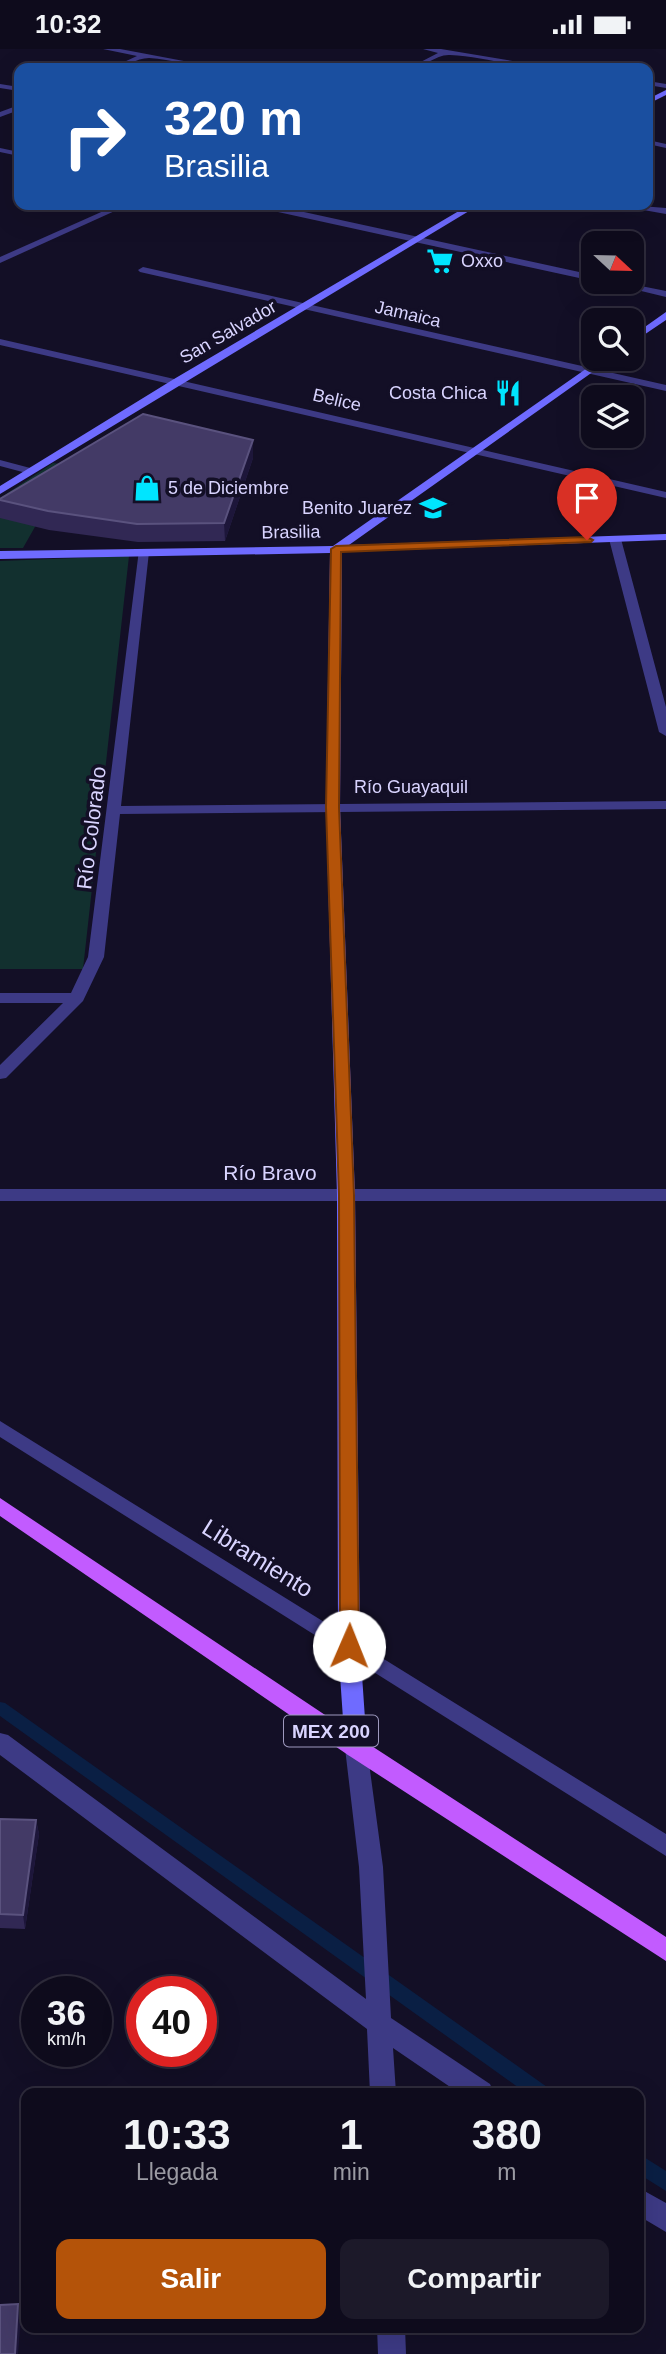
<!DOCTYPE html>
<html lang="es">
<meta charset="utf-8">
<style>
:root{--surface:#0e0b1c;--page:#1c1929;--text:#f1f3f6;--muted:#9b9ba3;--line:#2e2b3b;--accent:#b45309}
body{margin:0;font-family:Arial,sans-serif;background:var(--page);color:var(--text);height:100vh;display:flex;flex-direction:column;font-size:26px;white-space:nowrap}
*{box-sizing:border-box;margin:0}
p{font-size:23px;color:var(--muted)}
.icon{flex:none;width:38px;height:38px;fill:none;stroke:currentColor;stroke-width:2;stroke-linecap:round;stroke-linejoin:round}
.map{position:relative;flex:1;overflow:hidden}
.side{position:absolute;left:21px;top:2039px;width:623px;height:245px;display:flex;flex-direction:column;background:var(--surface);border-radius:14px;box-shadow:0 7px 28px #0002,0 0 0 2px var(--line)}
.side>*{flex:none}
.banner{position:absolute;left:14px;top:14px;width:639px;height:147px;border-radius:14px;box-shadow:0 7px 28px #0002,0 0 0 2px var(--line);background:#1a4fa0;color:#fff;overflow:hidden}
.needle{width:46px;rotate:112deg}
.buttons{position:absolute;left:581px;top:182px;display:grid;gap:14px}
.buttons a{display:grid;place-items:center;width:63px;height:63px;border-radius:14px;background:var(--surface);box-shadow:0 7px 28px #0002,0 0 0 2px var(--line);font-size:35px}
.speed{position:absolute;left:21px;top:1927px;display:flex;gap:14px;font-size:35px;font-weight:700;text-align:center}
.speed>*{display:grid;place-content:center;width:91px;height:91px;border-radius:50%;background:var(--surface);box-shadow:0 7px 28px #0002,0 0 0 2px var(--line);line-height:1}
.speed small{font-size:18px;font-weight:400}
.speed .limit{border:10px solid #d22;background:#fff;color:#111}
.pin{position:absolute;display:grid;place-items:center;width:60px;height:60px;color:#fff;margin:-72px -30px;border-radius:50% 50% 50% 0;rotate:-45deg;box-shadow:0 0 7px #0007}
.pin .icon{rotate:45deg}
.me{position:absolute;width:77px;margin:-38px;rotate:1deg;stroke-linejoin:round;filter:drop-shadow(0 0 5px #0008)}
.turn{display:flex;align-items:center;gap:24px;height:147px;padding:0 35px;font-size:32px}
.turn .icon{width:91px;height:91px;stroke-width:2.5}
.turn b{display:block;font-size:49px;line-height:60px}
.eta{display:flex;justify-content:space-evenly;align-items:center;height:119px;text-align:center}
.eta b{font-size:42px;font-weight:700;line-height:49px}
.action{display:flex;gap:14px;margin-top:auto;padding:14px 35px}
.action a{flex:1;height:80px;border-radius:14px;background:var(--accent);color:#fff;font-size:28px;font-weight:700;line-height:80px;text-align:center}
.action a+a{background:var(--page);color:var(--text)}
.status{display:flex;justify-content:space-between;align-items:center;height:49px;padding:0 35px;background:var(--surface);direction:ltr}
.status svg{height:19px;fill:currentColor}
.map>svg:first-child{display:block}
.green{fill:#12302f}
.lines{fill:none;stroke-linecap:round;stroke-linejoin:round}
.stream{fill:#0a1f44;fill-rule:evenodd}
.street{fill:#3d3a85;fill-rule:evenodd}
.secondary{fill:#6f6bff;fill-rule:evenodd}
.primary{fill:#c25bff;fill-rule:evenodd}
.wall{fill:#312854}
.shaded-wall{fill:#1d163a}
.building{fill:#433a66;stroke:#5a527e;stroke-width:2}
.route{fill:#b45309;stroke:#753606;stroke-width:2}
.labels{text-anchor:middle;dominant-baseline:central;stroke-width:7;stroke-linejoin:round;paint-order:stroke}
.far-poi-label{font-size:18px;fill:#d9d4ff;stroke:#130f26;text-anchor:start}
.far-street-label{font-size:18px;fill:#d9d4ff;stroke:#130f26}
.shield{fill:#130f26;stroke:#9e99be;stroke-width:2}
.shield-label{font-size:19px;font-weight:bold;fill:#d9d4ff}
.street-label{font-size:21px;fill:#d9d4ff;stroke:#130f26}
.near-street-label{font-size:24px;fill:#d9d4ff;stroke:#130f26}
</style>
<div class="status"><b>10:32</b><svg viewBox="0 0 49 12"><path d="M0 12V9h3v3zM5 12V6h3v6zM10 12V3h3v9zM15 12V0h3v12zM26 1h20v11H26zM47 4h2v5h-2z"/></svg></div>
<div class="map">
<svg width="666" height="2305" viewBox="0 0 666 2305">
<rect width="100%" height="100%" fill="#130f26"/>
<!-- green -->
<path class="green" d="M53,414l17,2 -47,83h-23v-50z
M129,507l-46,413h-83v-408z"/>
<g class="lines">
<!-- stream -->
<path class="stream" d="M0,1653l5,1 542,384 3,6h-24l-526,-377z
M639,2105l27,17v20l-27,-17z"/>
<!-- street -->
<path class="street" d="M103,0h17l101,19c-25,1 -48,-9 -72,-10 -13,0 -24,10 -38,10l26,-12z
M423,0h18l113,19c-35,2 -69,-12 -104,-13 -14,-1 -26,13 -41,13l29,-15z
M648,32l18,3v4l-18,-3z
M0,35l19,3v4l-19,-3z
M19,56v5l-19,7v-5z
M648,91l18,4v4l-18,-4z
M0,99l19,4v4l-19,-4z
M117,156h11l-128,58v-6z
M628,156l38,3v6l-34,-6z
M281,158l312,68v6l-315,-69z
M143,218l523,118v6l-526,-119 -2,-2z
M604,233h17l45,9v6z
M0,290l666,153v6l-666,-153z
M0,411l34,9 1,2 -5,3 -30,-8z
M615,487l6,3 45,168v29l-7,-4 -50,-193z
M139,501l10,2 -28,254 545,-5v8l-546,5 -16,143 -21,44 -77,77 -6,1v-14l63,-62h-63v-10h71l17,-36z
M0,1140h666v12h-666z
M0,1372l666,413v22l-666,-419z
M0,1684l8,2 358,264 -7,-132 -14,-119 3,-7 8,-2 8,2 3,7 16,119 8,151 99,66 4,9h-35l-66,-45 3,45h-26l-3,-64 -367,-274z
M639,2139l27,15v29l-27,-16z
M377,2278h28l1,27h-28z"/>
<!-- secondary -->
<path class="secondary" d="M666,41v5l-18,9v-5z
M469,156h10l-479,289v-8l174,-107z
M666,263v8l-34,23v-7z
M600,310h11l-262,186 317,-11v6l-324,12 -2,255 15,388 5,451 7,102 -3,7 -8,2 -8,-2 -3,-7 -7,-102 -1,-451 -11,-388 4,-254 -330,6v-8l333,-5z"/>
<!-- primary -->
<path class="primary" d="M0,1449l364,243 302,196v24l-318,-206 -348,-239z"/>
</g>
<!-- wall -->
<path class="wall" d="M253,409l-28,83 -87,1 -89,-12 -49,-12v-19z
M0,1770l36,1 3,14 -14,95 -25,-1z"/>
<!-- shaded-wall -->
<path class="shaded-wall" d="M253,391v18l-28,83 -1,-18z
M36,1771l3,14 -14,95 -2,-14z
M18,2255l3,13 -3,37h-3z"/>
<!-- building -->
<path class="building" d="M143,365l110,26 -29,83 -87,1 -89,-13 -48,-11v-1z
M0,1770l36,1 -13,95 -23,-1z
M18,2255l-3,50h-15v-49z"/>
<!-- route -->
<path class="route" d="M587,488l6,3 -2,2 -250,10 -2,255 15,388 5,451 -3,6h-14l-2,-6 -1,-451 -13,-388 5,-258 5,-3z"/>
<!-- icons -->
<defs>
<g id="supermarket-bare" transform="scale(2.1)"><path d="M-6-5.5h2.5l.6 2H6L4.5 2H-2.5L-4.4-4H-6ZM-1.5 3.2a1.3 1.3 0 1 0 .1 0ZM3 3.2a1.3 1.3 0 1 0 .1 0Z" fill="#00e5ff" stroke="#130f26" stroke-width="2.5" paint-order="stroke"/></g>
<g id="restaurant-bare" transform="scale(2.1)"><path d="M-5-6h1v4h1v-4h1v4h1v-4h1v5L-1.5 .5V6h-2V.5L-5-1ZM5-6V6H3V1.5H1.5Q1.5-4 5-6Z" fill="#00e5ff" stroke="#130f26" stroke-width="2.5" paint-order="stroke"/></g>
<g id="shop-bare" transform="scale(2.1)"><path d="M-5-2.5h2.3a2.7 3.5 0 0 1 5.4 0H5L5.5 6h-11ZM-1.5-2.5h3a1.5 2.3 0 0 0-3 0Z" fill="#00e5ff" stroke="#130f26" stroke-width="2.5" paint-order="stroke"/></g>
<g id="school-bare" transform="scale(2.1)"><path d="M0-5L7-2L0 1L-7-2ZM-4 1L0 2.5L4 1V4Q0 6-4 4Z" fill="#00e5ff" stroke="#130f26" stroke-width="2.5" paint-order="stroke"/></g>
</defs>
<g fill-rule="evenodd">
<use href="#supermarket-bare" x="440" y="212"/>
<use href="#restaurant-bare" x="508" y="344"/>
<use href="#shop-bare" x="147" y="439"/>
<use href="#school-bare" x="433" y="459"/>
</g>
<g class="labels">
<!-- far-poi labels -->
<g class="far-poi-label">
<text x="461" y="212">Oxxo</text>
<text x="487" y="344" text-anchor="end">Costa Chica</text>
<text x="168" y="439">5 de Diciembre</text>
<text x="412" y="459" text-anchor="end">Benito Juarez</text>
</g>
<!-- far-street labels -->
<g class="far-street-label">
<text transform="translate(408 265) rotate(13)">Jamaica</text>
<text transform="translate(228 283) rotate(-30)">San Salvador</text>
<text transform="translate(337 351) rotate(13)">Belice</text>
<text transform="translate(291 483) rotate(-1)">Brasilia</text>
<text x="411" y="738">Río Guayaquil</text>
</g>
<!-- shield labels -->
<rect class="shield" x="284" y="1666.5" width="94" height="31" rx="5"/>
<g class="shield-label">
<text x="331" y="1682">MEX 200</text>
</g>
<!-- street labels -->
<g class="street-label">
<text transform="translate(91 779) rotate(-83)">Río Colorado</text>
<text x="270" y="1123">Río Bravo</text>
</g>
<!-- near-street labels -->
<g class="near-street-label">
<text transform="translate(258 1509) rotate(32)">Libramiento</text>
</g>
</g>
</svg>
<div class="buttons">
<a><svg class="needle" viewBox="-14 -14 28 28"><path d="M0-13l5 13h-10z" fill="#e53935"/><path d="M0 13l5-13h-10z" fill="#9b9ba3"/></svg></a>
<a><svg class="icon" aria-label="search" viewBox="0 0 24 24"><circle cx="10" cy="10" r="6"/><path d="M15 15l6 6"/></svg></a>
<a><svg class="icon" aria-label="layers" viewBox="0 0 24 24"><path d="M12 4l9 5-9 5-9-5zM3 14l9 5 9-5"/></svg></a>
</div>
<div class="speed"><div>36<small>km/h</small></div><div class="limit">40</div></div>
<div class="pin" style="left:587px;top:491px;background:#d93025"><svg class="icon" aria-label="arrive" viewBox="0 0 24 24"><path d="M6 21V4h12l-3 4 3 4H6"/></svg></div>
<svg class="me" style="left:349px;top:1597px" viewBox="-20 -20 40 40"><circle r="19" fill="#fff"/><path d="M0-13L10 11 0 6-10 11z" fill="#b45309"/></svg>
<div class="banner">
<div class="turn"><svg class="icon" aria-label="right" viewBox="0 0 24 24"><path d="M7 20v-9h11M14 6l5 5-5 5"/></svg><div><b>320 m</b>Brasilia</div></div>
</div>
<section class="side">
<div class="eta">
<div><b>10:33</b><p>Llegada</p></div>
<div><b>1</b><p>min</p></div>
<div><b>380</b><p>m</p></div>
</div>
<div class="action"><a>Salir</a><a>Compartir</a></div>
</section>
</div>
